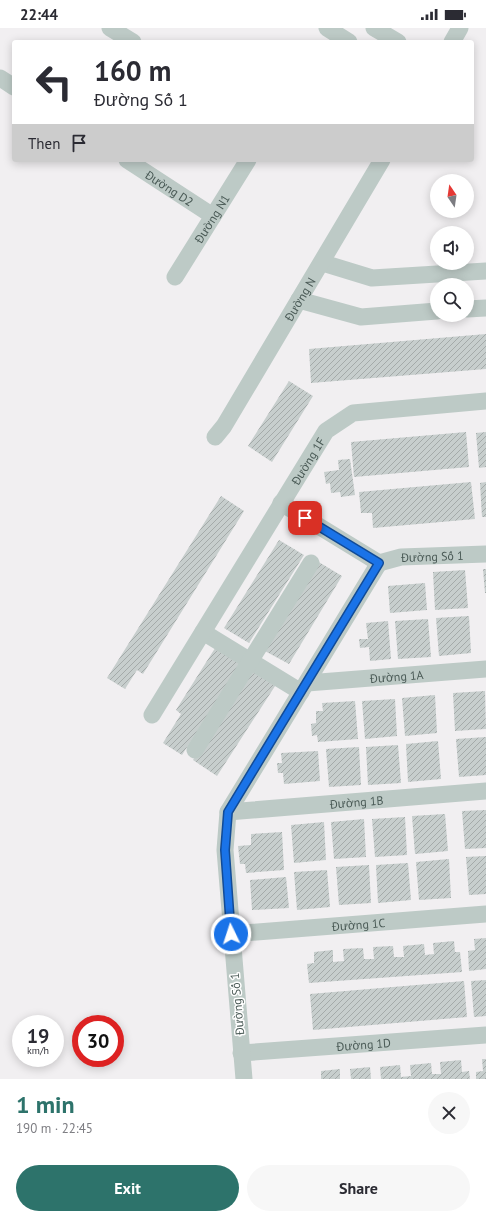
<!DOCTYPE html>
<meta charset="utf-8">
<style>
:root{--surface:#fff;--page:#f7f7f7;--text:#2b2b33;--muted:#7c7c81;--accent:#2d736b}
body{margin:0;font-family:"PT Sans",sans-serif;background:var(--page);color:var(--text);height:100vh;display:flex;flex-direction:column;font-size:15px;white-space:nowrap}
*{box-sizing:border-box;margin:0}
p{font-size:13px;color:var(--muted)}
.icon{flex:none;width:22px;height:22px;fill:none;stroke:currentColor;stroke-width:2;stroke-linecap:round;stroke-linejoin:round}
.map{position:relative;height:1051px;overflow:hidden}
.details{display:flex;flex-direction:column;background:var(--surface);flex:1}
.details>*{flex:none}
.banner{position:absolute;left:12px;top:12px;width:462px;height:122px;border-radius:4px;box-shadow:0 2px 10px #0003;background:#fff;color:var(--text);overflow:hidden}
.needle{width:26px;rotate:347deg}
.tools{position:absolute;left:430px;top:146px;display:grid;gap:8px}
.tools a{display:grid;place-items:center;width:44px;height:44px;border-radius:50%;background:var(--surface);box-shadow:0 2px 10px #0003;font-size:20px}
.speed{position:absolute;left:12px;top:987px;display:flex;gap:8px;font-size:20px;font-weight:700;text-align:center}
.speed>*{display:grid;place-content:center;width:52px;height:52px;border-radius:50%;background:var(--surface);box-shadow:0 2px 10px #0003;line-height:1}
.speed small{font-size:10px;font-weight:400}
.speed .limit{border:6px solid #d22;background:#fff;color:#111}
.pin{position:absolute;display:grid;place-items:center;width:34px;height:34px;color:#fff;margin:-17px;border-radius:8px;box-shadow:0 2px 6px #0006}
.me{position:absolute;width:44px;margin:-22px;rotate:356deg;stroke-linejoin:round;filter:drop-shadow(0 0 3px #0008)}
.turn{display:flex;align-items:center;gap:14px;height:84px;padding:0 16px;font-size:18px}
.turn .icon{width:52px;height:52px;stroke-width:2.5}
.turn b{display:block;font-size:28px;line-height:34px}
.then{display:flex;align-items:center;height:38px;padding:0 16px;background:#0003;gap:8px;font-size:15px}
.round{display:grid;place-items:center;flex:none;width:42px;height:42px;border-radius:21px;background:var(--page)}
.overview{display:flex;align-items:center;justify-content:space-between;height:68px;padding:0 16px}
h1{font-size:24px;font-weight:700;line-height:30px;color:var(--accent)}
.action{display:flex;gap:8px;margin-top:auto;padding:8px 16px}
.action a{flex:1;height:46px;border-radius:24px;background:var(--accent);color:#fff;font-size:16px;font-weight:700;line-height:46px;text-align:center}
.action a+a{background:var(--page);color:var(--text)}
.status{display:flex;justify-content:space-between;align-items:center;height:28px;padding:0 20px;background:var(--surface);direction:ltr}
.status svg{height:11px;fill:currentColor}
.map>svg:first-child{display:block}
.building{fill:url(#building-hatch)}
.lines{fill:none;stroke-linecap:round;stroke-linejoin:round}
.minor{stroke:#bdcac6;stroke-width:17}
.route-casing{stroke:#114b97;stroke-width:10}
.route{stroke:#1a73e8;stroke-width:7}
.labels{text-anchor:middle;dominant-baseline:central;stroke-width:3;stroke-linejoin:round;paint-order:stroke}
.street-label{font-size:12px;fill:#4a5a56;stroke:#fff}
</style>
<div class="status"><b>22:44</b><svg viewBox="0 0 49 12"><path d="M0 12V9h3v3zM5 12V6h3v6zM10 12V3h3v9zM15 12V0h3v12zM26 1h20v11H26zM47 4h2v5h-2z"/></svg></div>
<div class="map">
<svg width="486" height="1051" viewBox="0 0 486 1051">
<defs>
<pattern id="building-hatch" width="6" height="6" patternUnits="userSpaceOnUse"><rect width="6" height="6" fill="#c7cecd"/><path d="M-1 1l2-2M0 6l6-6M5 7l2-2" fill="none" stroke="#a4aaa9"/></pattern>
</defs>
<rect width="100%" height="100%" fill="#f1eff1"/>
<!-- building -->
<path class="building" d="M486,306v35l-175,14 -2,-34z
M289,353l24,15 -41,66 -24,-16z
M466,404l3,35 -115,10 -3,-35z
M486,404v35l-7,1 -3,-35z
M350,431l5,36 -14,2 -1,-5 -9,1 -1,-10 -4,1 -2,-12 15,-2 -1,-10z
M471,454l4,37 -102,9 -1,-15h-11l-2,-21z
M486,454v35h-4l-2,-34z
M221,468l23,15 -101,163 -6,-4 -12,19 -18,-11z
M279,512l25,15 -55,88 -25,-15z
M317,533l25,15 -53,88 -26,-14z
M483,541h3v24h-1z
M465,542l3,38 -33,2 -2,-38z
M425,555l2,27 -37,3 -2,-27z
M469,588l2,37 -32,3 -3,-38z
M428,591l3,38 -33,2 -3,-38z
M388,593l3,38 -21,2 -1,-14 -9,1 -1,-9h9l-2,-16z
M217,617l25,16 -60,94 -19,-12 18,-29 -5,-4z
M253,639l24,16 -60,93 -24,-16z
M485,663l1,38 -31,2 -2,-38z
M435,667l2,38 -32,3 -3,-38z
M395,671l2,37 -32,3 -3,-38z
M355,673l3,38 -40,3 -1,-7 -5,1 -1,-12 5,-1v-12h7l-1,-8z
M486,709v38l-27,2 -3,-38z
M438,713l3,38 -33,3 -2,-38z
M398,717l3,38 -33,2 -2,-38z
M359,719l2,38 -32,2 -3,-38z
M318,723l2,30 -36,3 -1,-11h-5l-1,-10h5l-1,-10z
M486,782v38l-21,1 -3,-38z
M445,786l3,37 -33,3 -3,-38z
M405,789l2,38 -32,2 -3,-38z
M364,791l2,38 -32,2 -3,-37z
M324,794l2,38 -32,3 -3,-38z
M282,804l2,38 -38,3 -1,-9h-5l-2,-18 13,-1v-11z
M486,828v38l-17,1 -3,-38z
M449,831l2,39 -32,2 -3,-38z
M408,835l3,37 -33,3 -2,-38z
M369,837l2,38 -32,2 -3,-38z
M327,842l3,37 -33,3 -3,-38z
M286,849l3,31 -37,2 -2,-30z
M486,910v31l-17,2 -1,-20 7,-1 -1,-11z
M454,913l1,11h5l2,20 -153,11 -2,-19 7,-1v-11l19,-2v12l11,-1 -1,-12 20,-1 1,11h10l-1,-12 20,-1 1,11h10l-1,-11 21,-2 1,11 9,-1 -1,-11z
M486,952v36l-12,1 -3,-36z
M464,953l3,36 -154,13 -3,-36z
M482,1031h4v20h-10v-7l7,-1z
M461,1032l1,12 7,-1 1,8h-89l-1,-12 20,-2 1,12 10,-1 -1,-11 21,-2 1,11h9l-1,-12z
M370,1039l1,12h-20l-1,-10z
M340,1041v10h-19v-8z"/>
<g class="lines">
<!-- minor -->
<g class="minor">
<path d="M110,0l23,14"/>
<path d="M327,0l22,14"/>
<path d="M374,0l24,14"/>
<path d="M452,14l8,-14"/>
<path d="M0,50l14,9"/>
<path id="s1" d="M127,132l86,56"/>
<path d="M323,235l49,15 114,-7"/>
<path id="s2" d="M175,249l73,-117"/>
<path d="M299,272l62,17 76,-6"/>
<path d="M467,281l19,-1"/>
<path id="s3" d="M215,409l9,-11 158,-266"/>
<path id="s4" d="M281,475l98,60 22,-6 85,-3"/>
<path d="M203,604l98,60"/>
<path id="s5" d="M307,655l179,-14"/>
<path id="s6" d="M152,687l174,-284 27,-18 133,-12"/>
<path d="M195,722l116,-187"/>
<path id="s7" d="M228,784l258,-21"/>
<path id="s8" d="M231,906l255,-20"/>
<path id="s9" d="M241,1025l245,-18"/>
<path d="M244,1051l-19,-229 3,-38 151,-249"/>
</g>
</g>
<g class="lines">
<!-- route casing -->
<g class="route-casing">
<path id="route" d="M231,906l-6,-84 3,-38 151,-249 -74,-45"/>
</g>
<!-- route -->
<use href="#route" class="route"/>
</g>
<g class="labels">
<!-- street labels -->
<g class="street-label">
<text stroke="none"><textPath href="#s1" startOffset="51">Đường D2</textPath></text>
<text stroke="none"><textPath href="#s2" startOffset="69">Đường N1</textPath></text>
<text stroke="none"><textPath href="#s3" startOffset="162">Đường N</textPath></text>
<text stroke="none"><textPath href="#s6" startOffset="298">Đường 1F</textPath></text>
<text stroke="none"><textPath href="#s4" startOffset="169">Đường Số 1</textPath></text>
<text stroke="none"><textPath href="#s5" startOffset="90">Đường 1A</textPath></text>
<text stroke="none"><textPath href="#s7" startOffset="129">Đường 1B</textPath></text>
<text stroke="none"><textPath href="#s8" startOffset="128">Đường 1C</textPath></text>
<text transform="translate(237 976) rotate(-95)">Đường Số 1</text>
<text stroke="none"><textPath href="#s9" startOffset="123">Đường 1D</textPath></text>
</g>
</g>
</svg>
<div class="tools">
<a><svg class="needle" viewBox="-14 -14 28 28"><path d="M0-13l5 13h-10z" fill="#e53935"/><path d="M0 13l5-13h-10z" fill="#7c7c81"/></svg></a>
<a><svg class="icon" aria-label="sound" viewBox="0 0 24 24"><path d="M4 9h4l5-4v14l-5-4H4zM17 9q2 3 0 6"/></svg></a>
<a><svg class="icon" aria-label="search" viewBox="0 0 24 24"><circle cx="10" cy="10" r="6"/><path d="M15 15l6 6"/></svg></a>
</div>
<div class="speed"><div>19<small>km/h</small></div><div class="limit">30</div></div>
<div class="pin" style="left:305px;top:490px;background:#d93025"><svg class="icon" aria-label="arrive" viewBox="0 0 24 24"><path d="M6 21V4h12l-3 4 3 4H6"/></svg></div>
<svg class="me" style="left:231px;top:906px" viewBox="-20 -20 40 40"><circle r="17" fill="#1a73e8" stroke="#fff" stroke-width="3"/><path d="M0-11L8 9 0 5-8 9z" fill="#fff"/></svg>
<div class="banner">
<div class="turn"><svg class="icon" aria-label="left" viewBox="0 0 24 24"><path d="M17 20v-9H6M10 6l-5 5 5 5"/></svg><div><b>160 m</b>Đường Số 1</div></div>
<div class="then">Then<svg class="icon" aria-label="arrive" viewBox="0 0 24 24"><path d="M6 21V4h12l-3 4 3 4H6"/></svg></div>
</div>
</div>
<section class="details">
<div class="overview"><div><h1>1 min</h1><p>190 m · 22:45</p></div><a class="round"><svg class="icon" aria-label="close" viewBox="0 0 24 24"><path d="M6 6l12 12M18 6L6 18"/></svg></a></div>
<div class="action"><a>Exit</a><a>Share</a></div>
</section>
